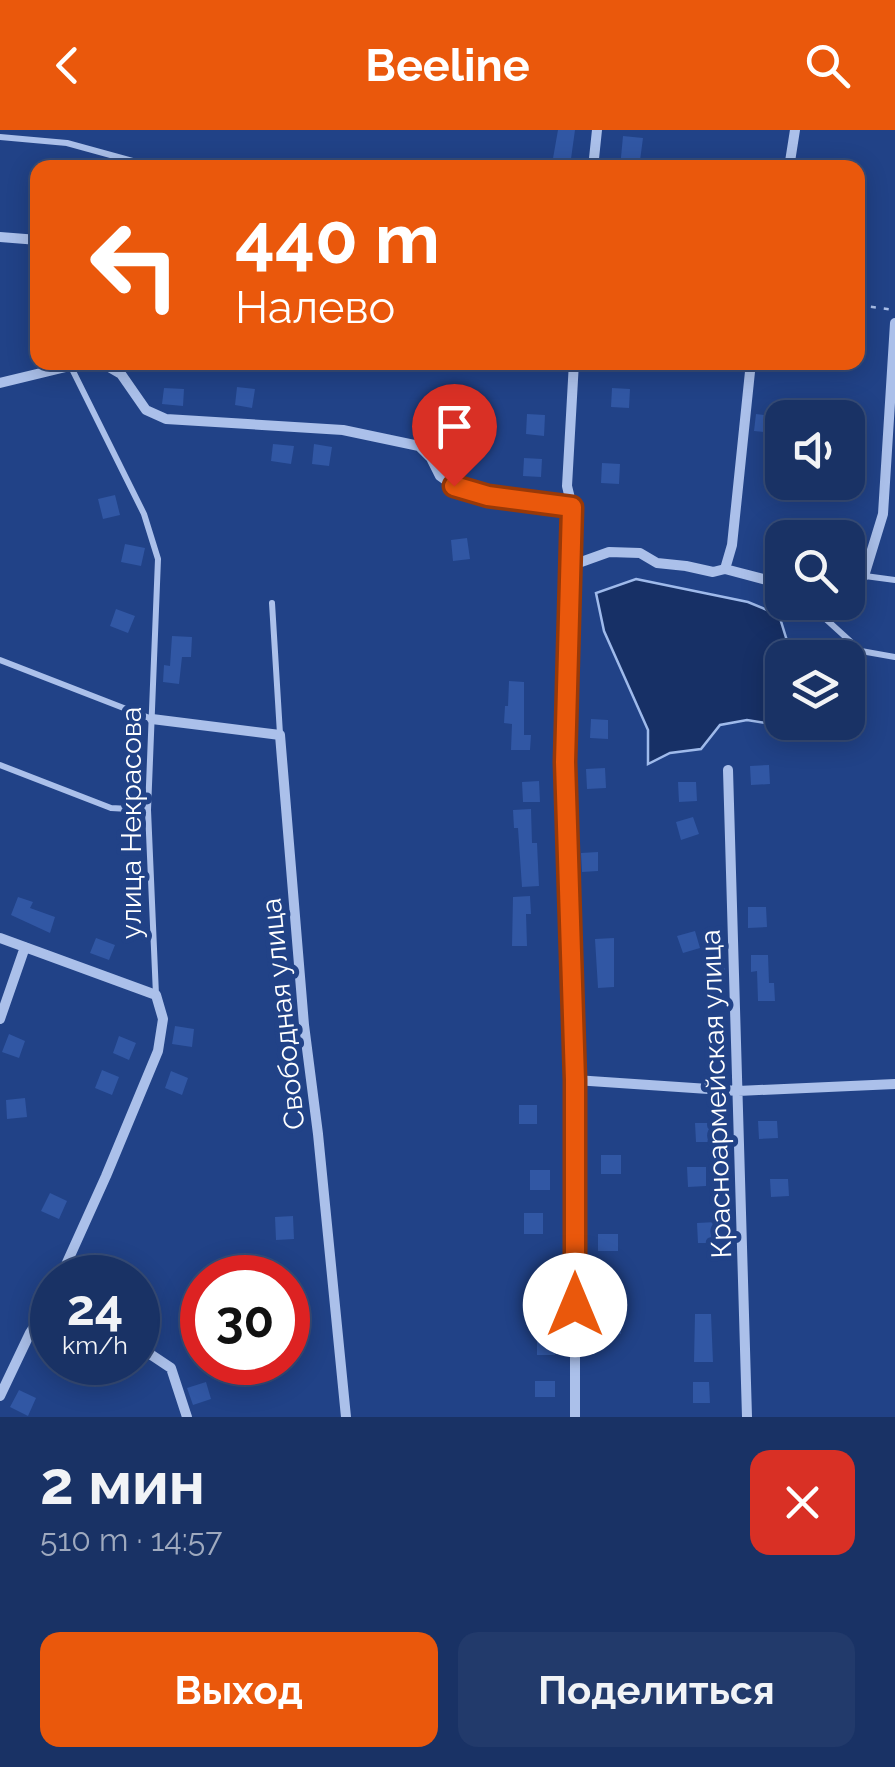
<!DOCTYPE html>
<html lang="ru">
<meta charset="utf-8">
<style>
:root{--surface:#193265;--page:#223a6b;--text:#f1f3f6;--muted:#9faabf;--line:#374d79;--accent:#ea580c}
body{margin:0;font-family:Raleway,sans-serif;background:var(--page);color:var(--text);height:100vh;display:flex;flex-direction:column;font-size:38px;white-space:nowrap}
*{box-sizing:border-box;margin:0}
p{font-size:32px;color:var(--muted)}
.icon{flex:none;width:55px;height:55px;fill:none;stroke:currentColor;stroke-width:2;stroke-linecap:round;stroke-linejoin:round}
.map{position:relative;height:1287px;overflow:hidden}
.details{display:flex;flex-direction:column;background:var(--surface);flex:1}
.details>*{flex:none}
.guide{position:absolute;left:30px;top:30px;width:835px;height:210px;border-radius:20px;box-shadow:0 5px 25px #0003,0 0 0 2px var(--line);background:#ea580c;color:#fff;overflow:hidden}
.controls{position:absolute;left:765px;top:270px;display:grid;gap:20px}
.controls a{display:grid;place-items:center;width:100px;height:100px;border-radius:20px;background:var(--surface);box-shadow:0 5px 25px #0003,0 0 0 2px var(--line);font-size:50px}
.speed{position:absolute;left:30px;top:1125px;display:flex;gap:20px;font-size:50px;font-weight:700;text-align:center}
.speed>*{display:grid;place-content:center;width:130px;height:130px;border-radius:50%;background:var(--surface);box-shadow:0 5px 25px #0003,0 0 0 2px var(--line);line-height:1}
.speed small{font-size:25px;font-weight:400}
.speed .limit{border:15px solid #d22;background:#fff;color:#111}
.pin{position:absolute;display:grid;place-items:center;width:85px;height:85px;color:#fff;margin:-102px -42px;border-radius:50% 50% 50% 0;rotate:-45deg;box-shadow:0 0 10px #0007}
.pin .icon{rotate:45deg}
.me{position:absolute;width:110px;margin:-55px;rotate:0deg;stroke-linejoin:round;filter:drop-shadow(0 0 8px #0008)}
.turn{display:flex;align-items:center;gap:35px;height:210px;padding:0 40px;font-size:45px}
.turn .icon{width:130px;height:130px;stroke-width:2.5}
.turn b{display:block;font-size:70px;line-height:85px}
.round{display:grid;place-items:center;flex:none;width:105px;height:105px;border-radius:20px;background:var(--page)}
.summary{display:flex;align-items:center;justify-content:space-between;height:170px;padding:0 40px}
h1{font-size:60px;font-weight:700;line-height:75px}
.action{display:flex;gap:20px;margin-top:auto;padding:20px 40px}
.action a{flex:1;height:115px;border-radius:20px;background:var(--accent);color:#fff;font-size:40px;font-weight:700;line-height:115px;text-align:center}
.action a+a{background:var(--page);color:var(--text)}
header{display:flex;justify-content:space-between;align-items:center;height:130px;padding:0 40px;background:var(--accent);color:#fff;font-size:45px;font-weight:700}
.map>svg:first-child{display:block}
.water{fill:#173066;stroke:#9fbaeb;stroke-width:2.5}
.building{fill:#3157a4}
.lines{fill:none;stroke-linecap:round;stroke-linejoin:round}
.path{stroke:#abc0ea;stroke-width:2.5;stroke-dasharray:5 8;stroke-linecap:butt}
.service{stroke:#abc0ea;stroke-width:6}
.minor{stroke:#abc0ea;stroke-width:10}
.route-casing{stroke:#983908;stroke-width:25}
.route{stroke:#ea580c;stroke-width:18}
.labels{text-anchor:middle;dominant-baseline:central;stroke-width:10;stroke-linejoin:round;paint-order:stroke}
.street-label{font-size:28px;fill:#fff;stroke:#214287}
</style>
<header><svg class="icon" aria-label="back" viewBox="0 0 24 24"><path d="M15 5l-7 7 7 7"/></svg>Beeline<svg class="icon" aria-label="search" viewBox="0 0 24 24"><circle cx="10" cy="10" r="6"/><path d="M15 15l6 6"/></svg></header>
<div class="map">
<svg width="895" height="1287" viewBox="0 0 895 1287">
<rect width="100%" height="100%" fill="#214287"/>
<!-- water -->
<path class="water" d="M636,449l112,23 31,13 13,42 -10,1v64l18,1 -17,3 -36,-6 -27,5 -19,24 -31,4 -22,11v-34l-44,-99 -8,-38z"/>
<!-- building -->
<path class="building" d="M558,0h17l-5,36 -18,-2z
M623,6l20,2 -4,30h-19z
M237,257l18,2 -3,19 -17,-3z
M164,258l20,1 -1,17 -21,-2z
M612,258l18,1 -1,19 -18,-1z
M527,284l18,1 -1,21 -18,-2z
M756,284l23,3 -1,4h4v13l-28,-3z
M273,314l21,2 -3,18 -20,-3z
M314,314l18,3 -3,19 -17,-2z
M524,328l18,1 -1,18 -18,-1z
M602,333l18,1 -1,20 -18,-1z
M115,365l5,20 -17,4 -5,-20z
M467,408l3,21 -17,2 -2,-21z
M125,414l20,4 -4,18 -20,-4z
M116,479l19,7 -7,17 -18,-7z
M172,506l20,1 -1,20h-9l-3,27 -16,-2 1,-17 6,1z
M509,551l15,1v53h7l-1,15h-19l1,-26 -8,-1 1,-17h3z
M591,589l17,1v19l-18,-1z
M769,635l1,19 -19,1 -1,-19z
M605,638l1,20 -19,1 -1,-20z
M539,651l1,21h-17l-1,-20z
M678,652h18l1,19 -18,1z
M531,679l1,34h5l2,43 -17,1 -4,-59h-4l-1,-18z
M693,687l6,17 -18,6 -5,-18z
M598,722v19l-16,1 -1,-19z
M530,766l1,18h-5l1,32h-15l1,-49z
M18,767l15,5 -3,6 25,9 -5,16 -39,-18z
M748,777h18l1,20 -19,1z
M695,801l5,17 -17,5 -6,-17z
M96,808l19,7 -6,15 -19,-7z
M614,808v49l-16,1 -3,-49z
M705,824h19l1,20h-19z
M751,825h17l1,28h5l1,18h-17l-1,-30 -6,1z
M175,896l19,3 -2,18 -20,-3z
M9,904l16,7 -6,17 -17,-6z
M119,906l17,7 -7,17 -16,-7z
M102,940l17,7 -7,18 -17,-7z
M171,941l17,7 -6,17 -17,-7z
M25,968l2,19 -20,2 -1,-19z
M519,975h18v19h-18z
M758,991h19l1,17 -19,1z
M695,993h18v19h-17z
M601,1025h20v19h-20z
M687,1037h19v19l-18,1z
M530,1040h20v20h-20z
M770,1049h18l1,17 -18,1z
M50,1063l17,8 -8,18 -18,-8z
M524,1083h19v21h-19z
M293,1086l1,23 -18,1 -1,-23z
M716,1092v21h-18l-1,-20z
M598,1104h20v17h-20z
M602,1184h18l1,20h-19z
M695,1184h16l2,48h-19z
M537,1205h18v20h-18z
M535,1251h20v16h-20z
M206,1252l5,17 -18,6 -6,-17z
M693,1252h16l1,21h-17z
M19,1260l17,8 -8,18 -18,-9z"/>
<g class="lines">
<!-- path -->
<path class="path" d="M858,175l37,5"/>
<!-- service -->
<path class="service" d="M0,7l67,6 91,25
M71,237l73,147 14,45 -10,251 8,185
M865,446l30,4
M807,472l54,49 34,6
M272,473l8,131
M0,530l152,59
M0,635l111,43 37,2"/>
<!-- minor -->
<path class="minor" d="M593,38l4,-38
M789,38l6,-38
M0,107l38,3
M574,232l-7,124 5,21 -7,255 10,318v337
M0,253l70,-17 32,-3 19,11 25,36 20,9 177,11 76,16 12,12 9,18 14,10 34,11 84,10
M570,436l39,-14 31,1 17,10 29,3 27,6 12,-3 57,15
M725,439l7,-24 19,-183
M848,456l16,-10 19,-62 12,-191
M152,589l128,16 24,290 14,109 28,283
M728,640l19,647
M0,808l156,57 7,24 -5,32 -52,125 -46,102
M0,889l25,-72
M575,950l163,11 157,-7
M138,1216l33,22 16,49
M0,1266l30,-63 22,-34"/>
</g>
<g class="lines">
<!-- route casing -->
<g class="route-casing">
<path id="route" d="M454,356l34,10 84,11 -7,255 10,318v225"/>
</g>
<!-- route -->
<use href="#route" class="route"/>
</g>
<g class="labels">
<!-- street labels -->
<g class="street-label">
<text transform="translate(131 693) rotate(-90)">улица Некрасова</text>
<text transform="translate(283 884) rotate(-96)">Свободная улица</text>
<text transform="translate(716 964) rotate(-92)">Красноармейская улица</text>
</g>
</g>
</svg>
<div class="controls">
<a><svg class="icon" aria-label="sound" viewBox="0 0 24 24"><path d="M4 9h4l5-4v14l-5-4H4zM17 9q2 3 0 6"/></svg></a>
<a><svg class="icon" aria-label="search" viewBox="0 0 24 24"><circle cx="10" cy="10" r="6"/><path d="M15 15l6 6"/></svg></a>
<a><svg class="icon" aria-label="layers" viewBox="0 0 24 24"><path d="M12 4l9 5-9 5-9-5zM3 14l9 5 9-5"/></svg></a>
</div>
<div class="speed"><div>24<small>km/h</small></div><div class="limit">30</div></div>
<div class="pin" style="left:454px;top:356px;background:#d93025"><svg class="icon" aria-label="arrive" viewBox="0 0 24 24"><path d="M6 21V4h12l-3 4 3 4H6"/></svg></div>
<svg class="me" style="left:575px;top:1175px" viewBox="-20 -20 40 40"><circle r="19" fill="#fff"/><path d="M0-13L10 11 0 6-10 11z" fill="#ea580c"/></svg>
<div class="guide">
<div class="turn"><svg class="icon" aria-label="left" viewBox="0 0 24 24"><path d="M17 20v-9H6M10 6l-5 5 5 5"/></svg><div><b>440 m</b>Налево</div></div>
</div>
</div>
<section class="details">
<div class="summary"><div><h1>2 мин</h1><p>510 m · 14:57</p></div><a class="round" style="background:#d93025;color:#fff"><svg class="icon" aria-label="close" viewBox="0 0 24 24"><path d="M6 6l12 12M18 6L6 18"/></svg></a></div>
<div class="action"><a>Выход</a><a>Поделиться</a></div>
</section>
